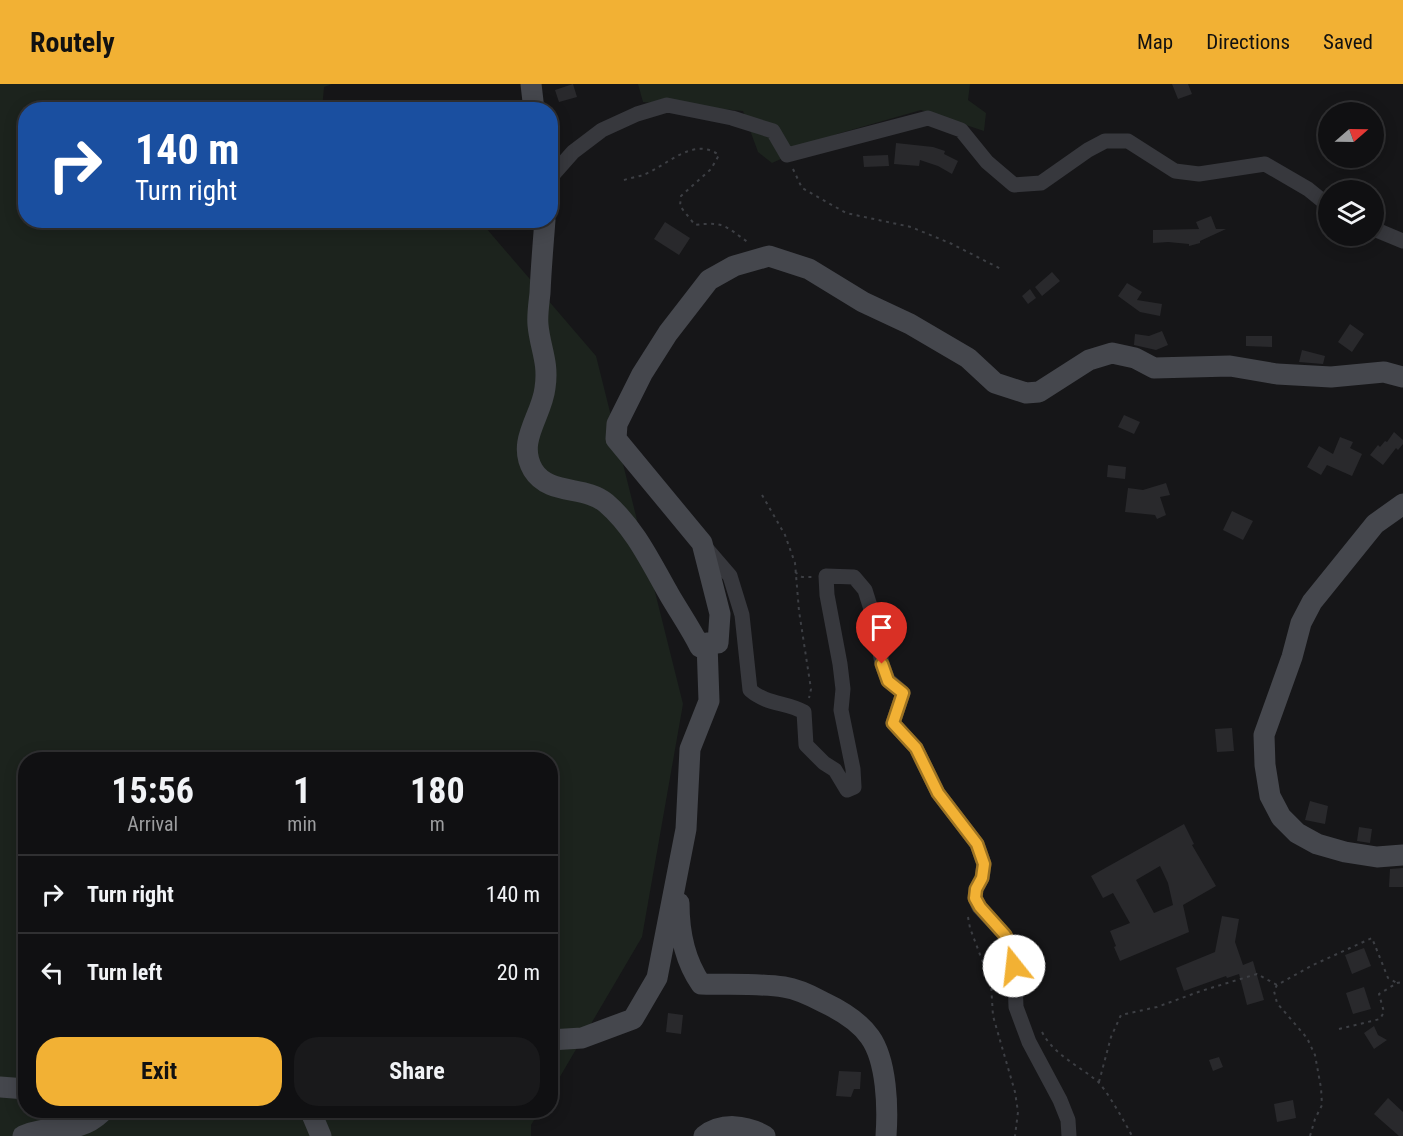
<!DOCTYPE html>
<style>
:root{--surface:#101012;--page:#19191b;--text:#f1f3f6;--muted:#9c9d9f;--line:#303032;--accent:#f2b134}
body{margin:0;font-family:"Roboto Condensed",sans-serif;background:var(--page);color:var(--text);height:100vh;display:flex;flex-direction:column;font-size:22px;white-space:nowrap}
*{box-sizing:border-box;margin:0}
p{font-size:20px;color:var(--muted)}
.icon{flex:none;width:33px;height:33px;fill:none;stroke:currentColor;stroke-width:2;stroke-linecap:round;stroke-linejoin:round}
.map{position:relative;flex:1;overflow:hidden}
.details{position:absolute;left:18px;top:668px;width:540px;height:366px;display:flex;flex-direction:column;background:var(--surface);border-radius:24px;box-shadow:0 3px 15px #0003,0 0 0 2px var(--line)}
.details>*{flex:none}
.banner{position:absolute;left:18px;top:18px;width:540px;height:126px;border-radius:24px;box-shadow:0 3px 15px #0003,0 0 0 2px var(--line);background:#1a4fa0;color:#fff;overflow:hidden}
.needle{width:39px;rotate:70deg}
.fabs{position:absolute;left:1318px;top:18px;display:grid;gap:12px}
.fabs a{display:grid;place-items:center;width:66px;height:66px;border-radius:50%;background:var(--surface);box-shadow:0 3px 15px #0003,0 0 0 2px var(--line);font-size:30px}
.pin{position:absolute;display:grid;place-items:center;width:51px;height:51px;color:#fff;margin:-62px -26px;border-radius:50% 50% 50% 0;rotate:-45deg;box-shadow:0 0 6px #0007}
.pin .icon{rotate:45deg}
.me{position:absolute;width:66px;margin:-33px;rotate:344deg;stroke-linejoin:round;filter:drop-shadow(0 0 4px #0008)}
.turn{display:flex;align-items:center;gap:21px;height:126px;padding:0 18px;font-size:27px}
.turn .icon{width:78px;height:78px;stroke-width:2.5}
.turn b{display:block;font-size:42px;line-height:51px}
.eta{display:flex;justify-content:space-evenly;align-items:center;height:102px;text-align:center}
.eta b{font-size:36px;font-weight:700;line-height:42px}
.cta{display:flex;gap:12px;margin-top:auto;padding:12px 18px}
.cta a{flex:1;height:69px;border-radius:24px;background:var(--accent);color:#111;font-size:24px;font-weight:700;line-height:69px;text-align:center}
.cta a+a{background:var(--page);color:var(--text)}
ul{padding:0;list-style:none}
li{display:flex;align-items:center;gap:18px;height:78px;padding:0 18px;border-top:2px solid var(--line)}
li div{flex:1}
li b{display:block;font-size:22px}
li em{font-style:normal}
header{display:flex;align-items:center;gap:36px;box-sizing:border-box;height:84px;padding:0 30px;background:var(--accent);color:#111}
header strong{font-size:28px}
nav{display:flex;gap:33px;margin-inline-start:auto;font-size:21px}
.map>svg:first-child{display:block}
.green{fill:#1c231d}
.building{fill:#29292c;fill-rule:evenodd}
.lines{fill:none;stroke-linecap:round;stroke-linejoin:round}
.path{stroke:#3d3f44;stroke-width:2;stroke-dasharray:3 4.5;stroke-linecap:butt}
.street{stroke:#37383d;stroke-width:15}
.secondary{stroke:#45474d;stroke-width:21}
.route-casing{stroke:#9d7322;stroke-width:15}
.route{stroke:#f2b134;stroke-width:10}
</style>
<header>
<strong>Routely</strong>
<nav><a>Map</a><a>Directions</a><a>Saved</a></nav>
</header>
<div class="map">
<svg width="1403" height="1052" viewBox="0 0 1403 1052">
<rect width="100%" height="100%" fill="#161618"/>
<!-- green -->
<path class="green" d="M0,0h332l-8,3 -2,22 -296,1v110l454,1 116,135 87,348 -41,233 -91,155 -1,-333h-524v351h514l-9,15v11h-531z
M638,0h332l-2,16 18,13 -2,18 -63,-21 -84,24 -65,29 -14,-11 -15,-41 -100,-9z"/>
<!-- building -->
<path class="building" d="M573,0l4,13 -18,5 -4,-12z
M1172,0h16l4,10 -14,5z
M896,59l37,4 12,4 -1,3 14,7 -6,13 -14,-8 -18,-6 -1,6 -25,-2z
M888,71l1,11 -25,1 -1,-11z
M1211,132l5,13h10l-26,12v2l-11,3v-2l-21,-2 -15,1v-13l46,-1 -3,-7z
M665,138l25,16 -11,17 -25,-16z
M1052,188l8,9 -18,15 -7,-9z
M1127,199l15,9 -5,8 25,4 -2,12 -20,-4 -22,-16z
M1030,205l6,9 -8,6 -6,-8z
M1350,240l14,10 -12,18 -14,-10z
M1162,247l6,14 -12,5 -22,-5 1,-11 14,2z
M1246,252h26v11l-26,-1z
M1302,266l23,6 -2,8 -24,-2z
M1124,331l16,7 -6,12 -16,-7z
M1394,348l9,8v4l-5,6 -2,-2 -13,17 -13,-10 8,-10 2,2 5,-6 2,1z
M1340,353l13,5 -3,6 12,6 -10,22 -25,-11 -6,10 -14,-8 12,-21 14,8z
M1108,381l18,2 -1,12 -18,-2z
M1166,399l4,12 -10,2 6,18 -9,4 -2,-4 -30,-3 3,-24 15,2z
M1232,427l21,10 -10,19 -20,-10z
M1232,644l2,23 -17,1 -2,-23z
M1310,717l18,5 -3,18 -20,-4z
M1184,740l10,20 -2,1 24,41 -33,19 6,27 -69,29 -6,-14 2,-1 -6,-15 20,-8 -17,-30 -10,5 -12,-22zM1160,782l8,17 5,22 -19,8 -18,-33z
M1359,743l13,2 -2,14 -13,-2z
M1403,784v19h-14l1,-18z
M1222,832l17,3 -4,23 8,23 10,-4 11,39 -17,5 -8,-31 -12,4 -1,-2 -42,15 -8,-23 39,-16z
M1364,864l7,18 -19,8 -7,-19z
M1364,903l7,22 -18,5 -7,-21z
M668,929l15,2 -2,19 -15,-2z
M1374,942l4,9 9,5 -13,9 -10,-16z
M1219,973l4,10 -10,4 -4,-11z
M839,987l22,1 -1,17h-6l-3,8 -15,-1z
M1388,1014l15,14v24h-4l-25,-22z
M1293,1016l3,18 -19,4 -3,-18z"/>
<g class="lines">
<!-- path -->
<path class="path" d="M793,85l9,19 44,25 65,14 41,17 49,25
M624,96c6,-2 13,-3 19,-5 24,-9 50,-39 76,-20l-8,14 -30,27 -1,10 15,19c30,-4 31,2 54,18
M762,411l23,40 10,28 4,48 12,78 -2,9
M795,488l7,5h10
M968,833l2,11 21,56 2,32 22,76 3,20 -3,24
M1339,945l41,-10 4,-7 -5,-18 18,-11 6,-1
M1042,948c12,23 36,33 55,49 8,6 30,45 35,55
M1099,998l12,-45 10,-22 36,-8 44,-16 56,-17 20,11
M1310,1052l5,-17 7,-14 -1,-17 -6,-33 -8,-17 -30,-35 -3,-12 3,-6 36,-20 59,-27 16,40 9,5"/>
<!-- street -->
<path class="street" d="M550,94l23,-26 29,-22 35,-16 30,-9 65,13 41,13 14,24 141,-37 33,12 26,32 27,23 27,-2 47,-33 17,-9h23l47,30 24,3 66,-10 43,25 21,17
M1374,145l29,12
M705,463l25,29 12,39 8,75c17,15 37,12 54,22l2,33 18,18 11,7 12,20 7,-3 -1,-18 -12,-59 2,-21 -3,-25 -13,-69 -1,-19 28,1 11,13 10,32 7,42 6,16 15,13 -10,30 23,25 22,45 39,51 7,20 -2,14 -6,11 -1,9 4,9 26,28 9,17 2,55 13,35 31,58 8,20 1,16"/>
<!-- secondary -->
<path class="secondary" d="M531,0l3,26
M545,136c-2,25 -4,49 -5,73 -1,10 -3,22 -2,32 2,23 11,37 7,63 -3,28 -29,53 -12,82 16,26 52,15 73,33 29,25 45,60 64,93 10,17 21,33 30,51l7,-4h11l2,-29 -18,-71 -86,-104 1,-15 25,-50 26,-41 41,-53 25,-14 35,-10 40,13 54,33 47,22 58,34 27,25 31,10 13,-1 50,-32 23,-7 23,5 19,10 76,-2 47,8 54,3 53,-5 19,5
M1403,420l-28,20 -63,78 -11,21 -9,34 -28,78 1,30 5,31 11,21 16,16 20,11 28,8 32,5 26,-2
M679,819c0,28 6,58 22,81 28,1 56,-1 83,3 14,2 26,8 39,15 17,8 36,19 47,35 17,24 18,71 16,99
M550,956l32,-2 51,-19 24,-41 29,-149 4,-80 19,-48 -2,-58
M0,1003l26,2
M310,1026l11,26
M23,1052c30,-13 54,0 78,-23v-3
M704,1052c18,-14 42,-11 61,0"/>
</g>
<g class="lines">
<!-- route casing -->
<g class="route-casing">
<path id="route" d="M882,580l6,17 15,12 -10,30 23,25 22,45 39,51 7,20 -2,14 -6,11 -1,9 5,9 25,28 9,17v14"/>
</g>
<!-- route -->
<use href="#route" class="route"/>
</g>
</svg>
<div class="fabs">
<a><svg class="needle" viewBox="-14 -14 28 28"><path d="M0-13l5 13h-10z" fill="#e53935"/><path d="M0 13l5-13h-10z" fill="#9c9d9f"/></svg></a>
<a><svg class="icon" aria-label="layers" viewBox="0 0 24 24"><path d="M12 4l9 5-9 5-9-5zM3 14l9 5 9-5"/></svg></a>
</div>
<div class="pin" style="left:882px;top:580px;background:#d93025"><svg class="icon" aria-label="arrive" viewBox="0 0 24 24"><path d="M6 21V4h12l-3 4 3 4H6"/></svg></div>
<svg class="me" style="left:1014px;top:882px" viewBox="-20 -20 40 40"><circle r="19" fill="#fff"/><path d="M0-13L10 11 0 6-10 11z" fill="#f2b134"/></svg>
<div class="banner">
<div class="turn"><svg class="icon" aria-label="right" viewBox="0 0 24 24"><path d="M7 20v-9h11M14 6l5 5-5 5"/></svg><div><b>140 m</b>Turn right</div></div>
</div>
<section class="details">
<div class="eta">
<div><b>15:56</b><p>Arrival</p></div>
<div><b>1</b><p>min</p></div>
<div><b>180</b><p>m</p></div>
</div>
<ul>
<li><svg class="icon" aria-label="right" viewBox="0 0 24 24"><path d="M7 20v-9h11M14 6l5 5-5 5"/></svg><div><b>Turn right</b></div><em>140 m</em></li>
<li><svg class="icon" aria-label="left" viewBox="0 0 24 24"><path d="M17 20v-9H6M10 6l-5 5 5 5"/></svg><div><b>Turn left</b></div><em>20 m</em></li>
</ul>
<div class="cta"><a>Exit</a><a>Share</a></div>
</section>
</div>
